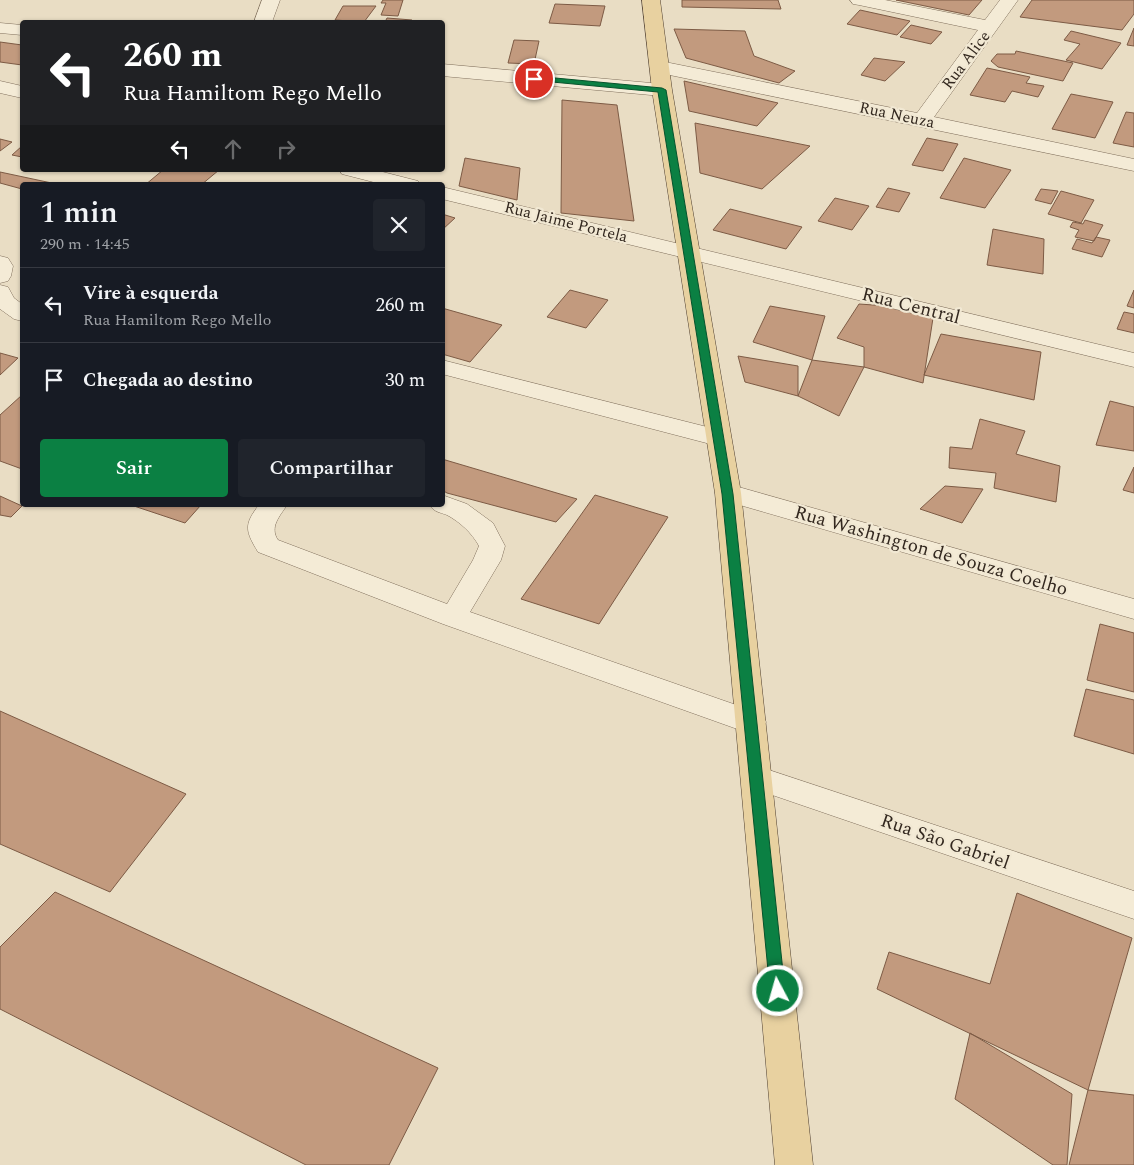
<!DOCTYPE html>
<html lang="pt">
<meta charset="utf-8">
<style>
:root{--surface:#171b24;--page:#20242c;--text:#f1f3f6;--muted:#9ea1a6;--line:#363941;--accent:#0b8043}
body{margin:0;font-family:Spectral,serif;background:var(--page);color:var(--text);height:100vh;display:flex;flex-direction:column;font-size:19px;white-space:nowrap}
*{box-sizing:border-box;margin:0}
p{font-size:16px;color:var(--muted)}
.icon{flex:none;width:28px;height:28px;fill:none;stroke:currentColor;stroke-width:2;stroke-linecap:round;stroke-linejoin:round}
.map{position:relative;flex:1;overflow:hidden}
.side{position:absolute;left:20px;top:182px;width:425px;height:325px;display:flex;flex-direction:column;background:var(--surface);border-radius:5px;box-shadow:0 1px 4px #0004}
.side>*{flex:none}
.banner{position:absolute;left:20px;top:20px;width:425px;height:152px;border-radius:5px;box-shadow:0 1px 4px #0004;background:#202124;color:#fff;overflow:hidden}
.pin{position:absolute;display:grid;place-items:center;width:42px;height:42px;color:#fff;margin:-21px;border:2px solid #fff;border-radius:50%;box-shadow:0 1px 5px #0007}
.me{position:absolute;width:55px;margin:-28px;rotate:354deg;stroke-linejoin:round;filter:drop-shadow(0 0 4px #0008)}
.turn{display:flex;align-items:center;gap:18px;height:105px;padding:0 20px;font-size:22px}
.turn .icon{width:65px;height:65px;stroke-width:2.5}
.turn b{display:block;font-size:35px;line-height:42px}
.lanes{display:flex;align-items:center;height:48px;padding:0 20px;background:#0003;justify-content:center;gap:25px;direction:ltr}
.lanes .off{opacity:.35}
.round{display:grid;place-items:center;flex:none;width:52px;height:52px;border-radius:5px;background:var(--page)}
.overview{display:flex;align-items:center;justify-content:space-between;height:85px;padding:0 20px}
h1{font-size:30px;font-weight:600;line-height:38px}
.action{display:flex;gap:10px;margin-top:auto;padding:10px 20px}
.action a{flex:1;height:58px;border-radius:5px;background:var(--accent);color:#fff;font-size:20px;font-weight:600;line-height:58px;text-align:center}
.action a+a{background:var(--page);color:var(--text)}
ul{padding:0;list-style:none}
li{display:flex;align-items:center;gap:15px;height:75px;padding:0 20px;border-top:1px solid var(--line)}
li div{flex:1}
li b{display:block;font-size:19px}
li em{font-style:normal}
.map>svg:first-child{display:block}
.building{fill:#c29a7e;stroke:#7d5b45}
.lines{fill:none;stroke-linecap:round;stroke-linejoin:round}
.minor-casing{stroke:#81705d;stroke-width:1}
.major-casing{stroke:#4f3f30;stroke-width:1}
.minor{fill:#f4ebd6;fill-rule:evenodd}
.major{fill:#e8d1a0;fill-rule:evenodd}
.route{fill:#0b8043;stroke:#07532c}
.labels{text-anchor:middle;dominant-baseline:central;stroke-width:4.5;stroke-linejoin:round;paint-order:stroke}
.far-street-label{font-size:16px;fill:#33281f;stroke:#f1e8d3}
.street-label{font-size:19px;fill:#33281f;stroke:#f1e8d3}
</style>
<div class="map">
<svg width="1134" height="1165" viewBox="0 0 1134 1165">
<rect width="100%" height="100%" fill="#e9ddc4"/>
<!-- building -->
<path class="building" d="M383,0h20l-5,16 -17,-1 5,-12h-5z
M682,0h96l3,9 -99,-2z
M896,0h86l-13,15z
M1032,0h102v14l-12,16 -102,-13z
M555,4l50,2 -5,20 -51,-3z
M343,6h33l-12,16 -29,-2z
M860,10l50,11 -13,14 -50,-11z
M387,18l25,2 -1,2h-26z
M911,25l31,7 -11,12 -31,-7z
M1134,28v18l-7,-1z
M674,29l71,2 9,25 41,15 -16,12 -93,-25z
M1071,31l50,12 -19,26 -36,-9 14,-16 -16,-4z
M514,40l25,1 -5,23 -26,-1z
M0,42l22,3v20l-22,-3z
M1016,51l57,12 -10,18 -65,-14 -7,-6 6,-7h18z
M874,58l31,4 -20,19 -24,-6z
M987,68l43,9 -4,6 18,3 -6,11 -26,-6 -7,11 -35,-7z
M684,81l94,22 -21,23 -68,-15z
M1071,94l42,8 -18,36 -43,-9z
M562,100l55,5 17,116 -73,-8z
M1126,112l8,1v34l-21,-4z
M695,123l115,23 -48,43 -62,-16z
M927,138l31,6 -15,27 -31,-6z
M0,139l12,3 -12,9z
M22,146v11l-10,-2z
M465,158l55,10 -3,32 -58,-14z
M964,158l47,12 -26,38 -45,-10z
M163,170h56l-18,15h-56z
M0,172l61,13h-39v4l-22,-6z
M888,188l22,5 -11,19 -23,-5z
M1041,189l17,2 -7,13 -16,-4z
M1061,191l33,9 -13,23 -33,-9z
M835,198l34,8 -17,24 -34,-9z
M730,209l72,18 -16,22 -73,-19z
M442,214l13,4 -13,12z
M1085,220l18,5 -9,16 -19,-4 4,-7 -9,-3 3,-5 10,2z
M993,229l51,10 -1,35 -56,-9z
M1096,237l14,3 -8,17 -30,-8 5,-10 15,4z
M570,290l38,10 -22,28 -39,-11z
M1134,290v18l-7,-2z
M859,304l29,2 45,12 -10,65 -59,-16v-20l-27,-9z
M770,306l55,10 -13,44 -59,-18z
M442,308l60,17 -32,37 -28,-8z
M1124,312l10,2v19l-17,-4z
M941,334l100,18 -7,48 -110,-25z
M0,353l18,5 -18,17z
M738,356l60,10v30l-53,-14z
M812,360l52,7 -25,49 -41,-20z
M22,395v74l-22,-8v-46z
M1110,401l24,6v44l-38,-6z
M980,419l45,12 -9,23 44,12 -4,36 -62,-14 2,-15 -47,-5 1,-21 22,2z
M442,459l135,40 -21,23 -109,-29 -5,-3z
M1134,467v26l-11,-3z
M945,486l38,3 -21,34 -42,-14z
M595,495l73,22 -69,107 -78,-25z
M0,496l22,10 -11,11 -11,-2z
M131,505h70l-16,18z
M1100,624l34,9v59l-47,-12z
M1086,689l48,11v54l-60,-18z
M0,711l186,83 -76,98 -110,-48z
M55,892l383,176 -49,97h-83l-306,-156v-62z
M1017,893l115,45 -44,152 -211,-101 12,-37 101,32z
M970,1033l102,61 -5,71h-14l-98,-66z
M1088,1090l46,5v70h-65z"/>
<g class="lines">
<!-- minor casing -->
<g class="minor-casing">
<path id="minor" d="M262,0h18l-8,22h-18z
M850,0h35l100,20 15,-20h18l-84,117 200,42v12l-474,-98 -7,-2 -2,-4 2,-4 7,-2 257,52 61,-83 -119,-25 -6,-1z
M0,23l22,2v10l-22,-2z
M442,64l220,20 7,2 3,4 -3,4 -7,2 -220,-20z
M0,81l22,5v12l-22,-5z
M339,170h36l43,11 3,4h-36l-43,-11z
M442,187l692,166v14l-692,-168z
M0,256l8,2 5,8 -2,10 -3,5 -8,2z
M0,285l8,2 6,11 8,6v17l-8,-2 -14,-10z
M442,360l285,72 4,6 -4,6 -9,2 -276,-72z
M728,484l406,115v20l-415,-120 -4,-6 4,-6z
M442,495l25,9 26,19 12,23 -4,14 -31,52 292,102 4,8 -4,8 -11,3 -11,-3 -297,-106 -185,-72c-12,-20 -15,-27 1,-47h28c-7,11 -18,22 -9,35l169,64 26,-44 6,-14c-7,-13 -19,-24 -32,-31 -8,-3 -13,-3 -17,-10h12z
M757,766l377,125v28l-388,-133 -4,-8 4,-8z"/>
</g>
<!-- major casing -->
<g class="major-casing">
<path id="major" d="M642,0h18l12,90 69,403 72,672h-38l-60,-672 -63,-403z"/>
</g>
<!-- minor -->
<use href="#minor" class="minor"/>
<!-- major -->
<use href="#major" class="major"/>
</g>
<!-- route -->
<path class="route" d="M534,76l128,12 4,2 67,404 52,497 -2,4 -5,2 -6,-2 -2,-4 -48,-497 -64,-402 -127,-12 -1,-1z"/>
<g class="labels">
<!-- far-street labels -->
<g class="far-street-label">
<text transform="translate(966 60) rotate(-53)">Rua Alice</text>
<text transform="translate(897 115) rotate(12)">Rua Neuza</text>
<text transform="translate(566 222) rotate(14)">Rua Jaime Portela</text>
</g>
<!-- street labels -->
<g class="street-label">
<text transform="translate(911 306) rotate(14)">Rua Central</text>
<text transform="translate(931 551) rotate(16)">Rua Washington de Souza Coelho</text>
<text transform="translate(945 842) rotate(19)">Rua São Gabriel</text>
</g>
</g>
</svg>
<div class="pin" style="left:534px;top:79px;background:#d93025"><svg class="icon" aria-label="arrive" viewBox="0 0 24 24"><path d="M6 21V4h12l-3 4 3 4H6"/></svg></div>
<svg class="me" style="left:778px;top:991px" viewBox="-20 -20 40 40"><circle r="17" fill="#0b8043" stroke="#fff" stroke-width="3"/><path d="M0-11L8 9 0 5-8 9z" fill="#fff"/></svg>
<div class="banner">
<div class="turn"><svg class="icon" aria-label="left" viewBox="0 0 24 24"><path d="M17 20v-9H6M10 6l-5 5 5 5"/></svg><div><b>260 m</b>Rua Hamiltom Rego Mello</div></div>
<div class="lanes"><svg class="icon" aria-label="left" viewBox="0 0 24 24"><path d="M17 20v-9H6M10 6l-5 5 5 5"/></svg><svg class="icon off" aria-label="ahead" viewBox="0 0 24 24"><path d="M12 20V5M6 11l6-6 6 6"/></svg><svg class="icon off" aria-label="right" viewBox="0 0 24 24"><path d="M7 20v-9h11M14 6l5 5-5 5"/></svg></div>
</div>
<section class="side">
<div class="overview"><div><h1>1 min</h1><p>290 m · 14:45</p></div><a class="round"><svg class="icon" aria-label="close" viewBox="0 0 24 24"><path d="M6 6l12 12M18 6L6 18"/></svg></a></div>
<ul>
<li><svg class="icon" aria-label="left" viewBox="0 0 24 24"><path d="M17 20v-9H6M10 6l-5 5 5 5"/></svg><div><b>Vire à esquerda</b><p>Rua Hamiltom Rego Mello</p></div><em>260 m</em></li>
<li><svg class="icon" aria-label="arrive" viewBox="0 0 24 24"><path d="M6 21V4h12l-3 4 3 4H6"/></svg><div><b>Chegada ao destino</b></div><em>30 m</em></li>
</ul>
<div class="action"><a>Sair</a><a>Compartilhar</a></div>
</section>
</div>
